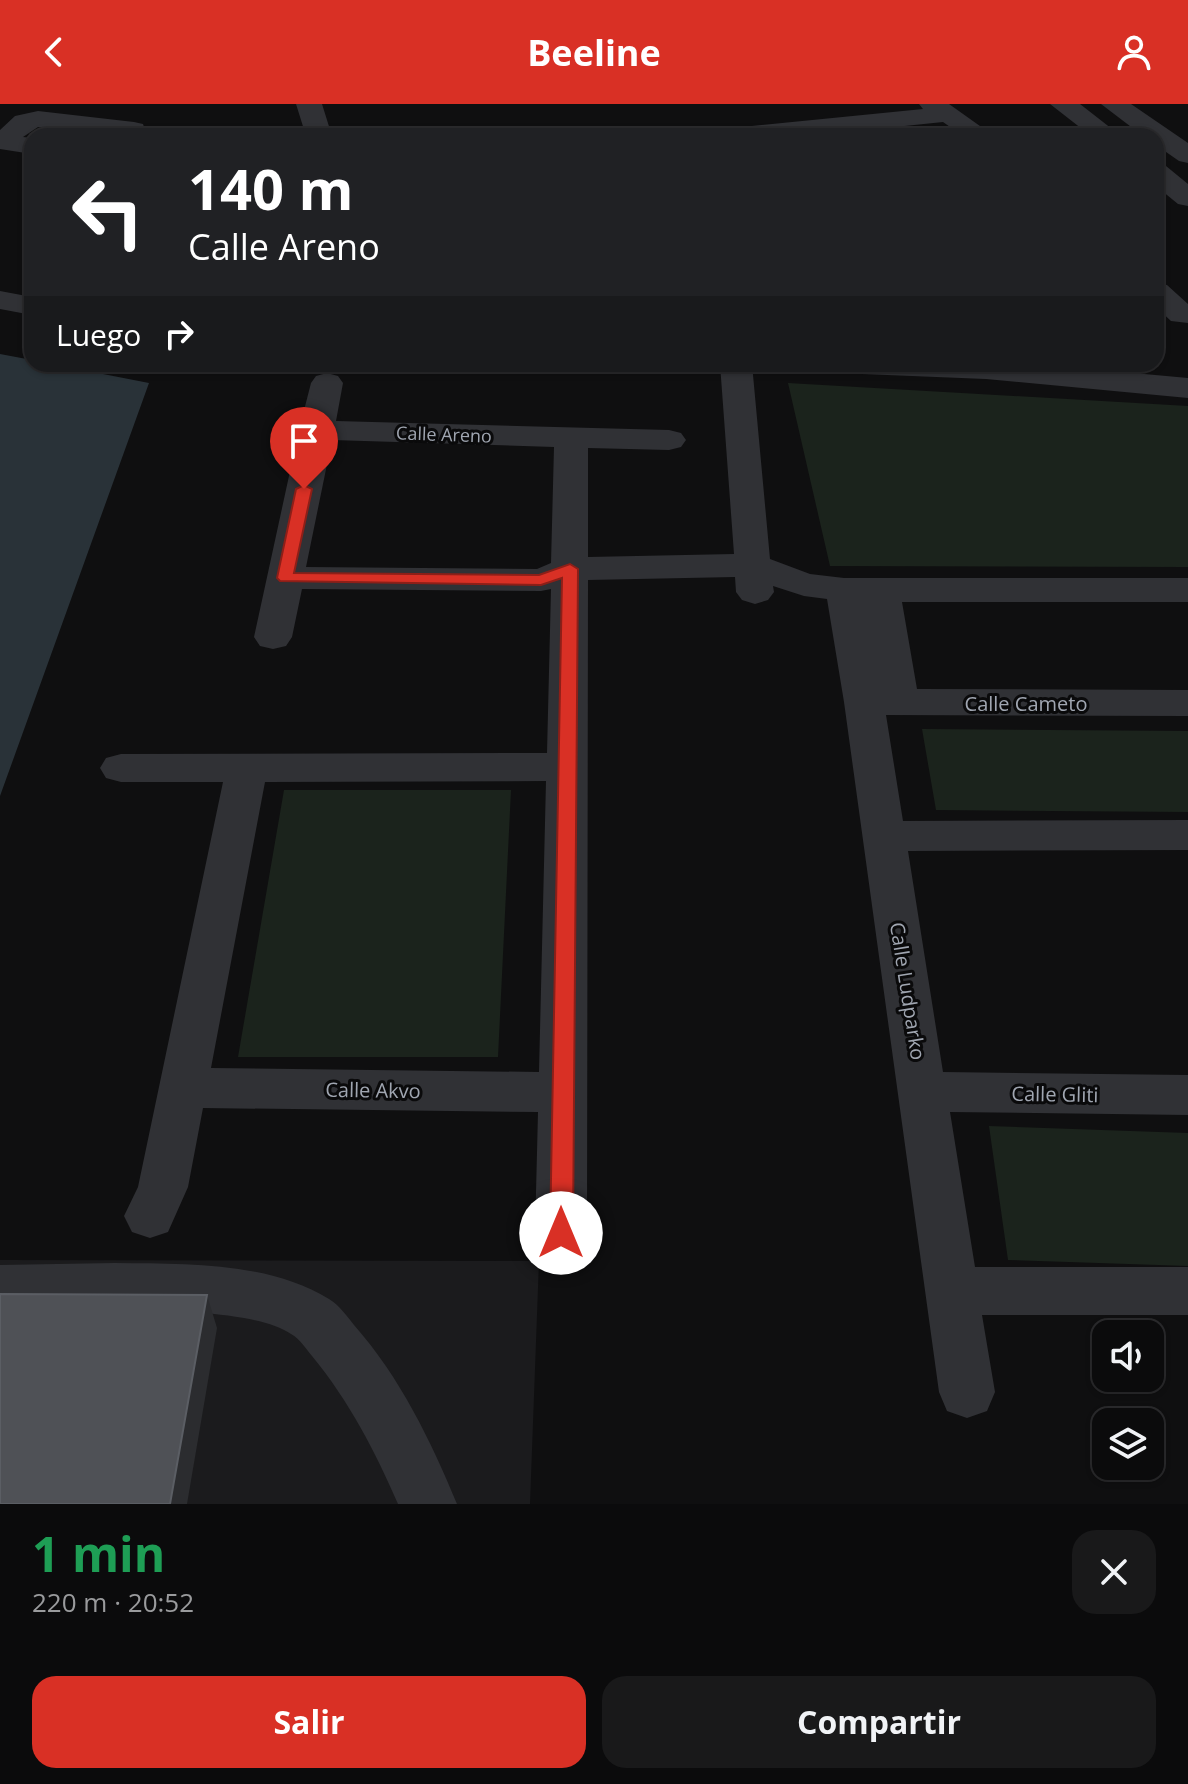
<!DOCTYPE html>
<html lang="es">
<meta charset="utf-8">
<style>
:root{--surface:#0b0b0c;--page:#19191a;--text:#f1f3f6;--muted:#9a9b9d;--line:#2b2b2d;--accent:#d93025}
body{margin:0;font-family:"Open Sans",sans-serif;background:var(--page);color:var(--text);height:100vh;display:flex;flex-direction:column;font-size:30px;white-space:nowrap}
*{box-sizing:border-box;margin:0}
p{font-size:26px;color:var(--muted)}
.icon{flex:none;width:44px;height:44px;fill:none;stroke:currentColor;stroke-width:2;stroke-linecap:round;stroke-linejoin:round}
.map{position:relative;height:1400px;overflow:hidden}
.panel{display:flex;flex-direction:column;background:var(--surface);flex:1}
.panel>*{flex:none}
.hud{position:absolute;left:24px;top:24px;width:1140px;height:244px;border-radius:24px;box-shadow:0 2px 6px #0004,0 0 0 2px var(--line);background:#202124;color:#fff;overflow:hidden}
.buttons{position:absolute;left:1092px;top:1216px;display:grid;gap:16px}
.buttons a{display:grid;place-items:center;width:72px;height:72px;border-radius:16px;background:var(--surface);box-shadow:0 2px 6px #0004,0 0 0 2px var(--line);font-size:40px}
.pin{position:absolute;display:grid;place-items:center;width:68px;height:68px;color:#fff;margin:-82px -34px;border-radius:50% 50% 50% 0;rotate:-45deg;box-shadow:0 0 8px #0007}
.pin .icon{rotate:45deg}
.me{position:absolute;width:88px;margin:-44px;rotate:0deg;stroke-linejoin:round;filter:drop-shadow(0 0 6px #0008)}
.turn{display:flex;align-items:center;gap:28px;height:168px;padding:0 32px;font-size:36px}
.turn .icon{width:104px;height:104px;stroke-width:2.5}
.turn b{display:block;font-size:56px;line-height:68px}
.then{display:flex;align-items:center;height:76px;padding:0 32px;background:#0003;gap:16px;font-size:30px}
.round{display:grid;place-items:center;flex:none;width:84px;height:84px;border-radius:24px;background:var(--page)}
.head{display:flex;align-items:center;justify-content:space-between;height:136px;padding:0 32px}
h1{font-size:48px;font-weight:700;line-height:60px;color:#1e9e55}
.action{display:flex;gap:16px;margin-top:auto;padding:16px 32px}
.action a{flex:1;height:92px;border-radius:24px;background:var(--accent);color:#fff;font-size:32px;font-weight:700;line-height:92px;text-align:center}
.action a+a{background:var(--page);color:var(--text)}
header{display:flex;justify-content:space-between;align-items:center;height:104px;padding:0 32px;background:var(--accent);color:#fff;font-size:36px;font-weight:700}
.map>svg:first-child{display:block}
.built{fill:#1b1b1d}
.green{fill:#1b231c}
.water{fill:#293238}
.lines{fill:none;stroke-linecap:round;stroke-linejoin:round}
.minor{fill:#303135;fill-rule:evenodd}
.shaded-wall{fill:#2b2c2f}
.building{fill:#4f5156;stroke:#5b5e64;stroke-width:2}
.route{fill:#d93025;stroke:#8d1f18;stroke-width:2}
.labels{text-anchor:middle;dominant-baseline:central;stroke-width:6;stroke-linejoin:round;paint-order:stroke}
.far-street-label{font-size:18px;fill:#a0a6b1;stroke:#0a0a0b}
.street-label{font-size:20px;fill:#a0a6b1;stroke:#0a0a0b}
</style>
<header><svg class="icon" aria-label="back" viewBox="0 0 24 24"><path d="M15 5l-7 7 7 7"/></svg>Beeline<svg class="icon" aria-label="person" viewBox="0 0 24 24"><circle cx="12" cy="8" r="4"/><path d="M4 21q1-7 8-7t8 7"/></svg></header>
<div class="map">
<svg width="1188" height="1400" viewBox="0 0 1188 1400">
<rect width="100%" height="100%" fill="#0f0f10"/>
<!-- built -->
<path class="built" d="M0,1156l539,1 -9,243h-530z"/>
<!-- green -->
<path class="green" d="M788,279l400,23v161l-358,-1z
M922,625l266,2v81l-252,-2z
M284,686h227l-13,267h-260z
M989,1022l199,7v133l-180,-6z"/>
<!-- water -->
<path class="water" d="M0,250l32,6v4h20l97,19 -149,413z"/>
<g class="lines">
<!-- minor -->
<path class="minor" d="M296,0h26l10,32h-26z
M919,0h30l45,32h-31l-20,-14 -134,14h-90l4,-6 9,-2 191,-19z
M1050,0h30l41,32h-30z
M1101,0h30l57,39v20l-9,-2 -23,-16v-9h-13z
M38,7l96,11 9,2 4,12h-29l-80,-9 -15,10 9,1v16l-32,-5v-19l15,-14z
M1156,60l10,2 22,18v22l-10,-2 -22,-18z
M1156,178l11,3 21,19v19l-17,-2 -15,-14z
M0,187l32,6v18l-32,-6z
M720,260h32l18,195 40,15 34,4h344v24h-286l15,87 271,1v26l-302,-1 17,106 285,-1v30l-280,1 35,221 245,3v40l-238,-3 25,155h213v48h-206l13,77 -8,19 -20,7 -20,-7 -8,-19 -95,-690 -17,-103 -23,-3 -31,-10 1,6 -6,8 -13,4 -13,-4 -6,-8 -1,-15 -147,3 -1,653 -8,16 -18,7 -18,-7 -8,-16 3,-121 -335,-4 -15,79 -20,45 -18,6 -18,-6 -8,-16 14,-29 85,-405h-102l-15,-4 -6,-10 6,-10 15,-4 426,-1 4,-164 -10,2 -239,-2 -10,48 -6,9 -13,3 -13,-3 -6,-9 45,-207 12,-47 5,-7 11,-3 11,3 5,7 -7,38 333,9 12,3 5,7 -5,7 -12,3 -81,-2v109l146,-3zM332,336l222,7 -3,116 -14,6 -231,-2zM546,677l-7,291 -328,-4 54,-286z
M846,260h189l153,14v20l-202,-19 -124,-5 -11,-3z
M115,1159c69,1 152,-2 214,36 10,6 18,17 25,26 46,52 77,116 103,179h-59c-23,-53 -49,-103 -86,-148 -6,-7 -12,-17 -21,-22 -51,-34 -225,-21 -291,-21v-48z"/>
</g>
<!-- shaded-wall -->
<path class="shaded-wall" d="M207,1191l10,33 -30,176h-17z"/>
<!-- building -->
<path class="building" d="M0,1190l207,1 -37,209h-170z"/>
<!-- route -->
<path class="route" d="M304,381l8,4 -18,84 245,2 31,-11 8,5 -5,664 -4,7 -8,3 -8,-3 -3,-7 12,-655 -21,7 -261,-4 -3,-3 19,-89z"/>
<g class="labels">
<!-- far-street labels -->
<g class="far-street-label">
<text transform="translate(444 330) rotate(2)">Calle Areno</text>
</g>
<!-- street labels -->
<g class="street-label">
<text x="1026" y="599">Calle Cameto</text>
<text transform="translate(908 887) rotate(81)">Calle Ludparko</text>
<text transform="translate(373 986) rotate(1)">Calle Akvo</text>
<text transform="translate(1055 990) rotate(1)">Calle Gliti</text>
</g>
</g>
</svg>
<div class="buttons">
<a><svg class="icon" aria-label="sound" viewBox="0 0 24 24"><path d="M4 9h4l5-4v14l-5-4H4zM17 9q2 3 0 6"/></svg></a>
<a><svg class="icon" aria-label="layers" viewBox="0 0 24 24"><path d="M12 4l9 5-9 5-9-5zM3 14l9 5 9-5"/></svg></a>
</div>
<div class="pin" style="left:304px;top:385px;background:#d93025"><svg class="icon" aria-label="arrive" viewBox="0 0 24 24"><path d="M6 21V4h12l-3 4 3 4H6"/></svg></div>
<svg class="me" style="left:561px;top:1129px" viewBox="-20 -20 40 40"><circle r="19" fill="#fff"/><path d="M0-13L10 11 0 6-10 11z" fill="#d93025"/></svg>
<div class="hud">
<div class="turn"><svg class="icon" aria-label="left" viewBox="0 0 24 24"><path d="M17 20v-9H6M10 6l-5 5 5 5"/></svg><div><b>140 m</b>Calle Areno</div></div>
<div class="then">Luego<svg class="icon" aria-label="right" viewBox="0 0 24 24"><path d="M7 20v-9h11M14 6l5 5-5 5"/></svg></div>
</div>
</div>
<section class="panel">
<div class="head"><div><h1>1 min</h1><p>220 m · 20:52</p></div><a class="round"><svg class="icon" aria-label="close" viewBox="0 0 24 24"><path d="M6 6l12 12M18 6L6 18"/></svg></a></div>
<div class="action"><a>Salir</a><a>Compartir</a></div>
</section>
